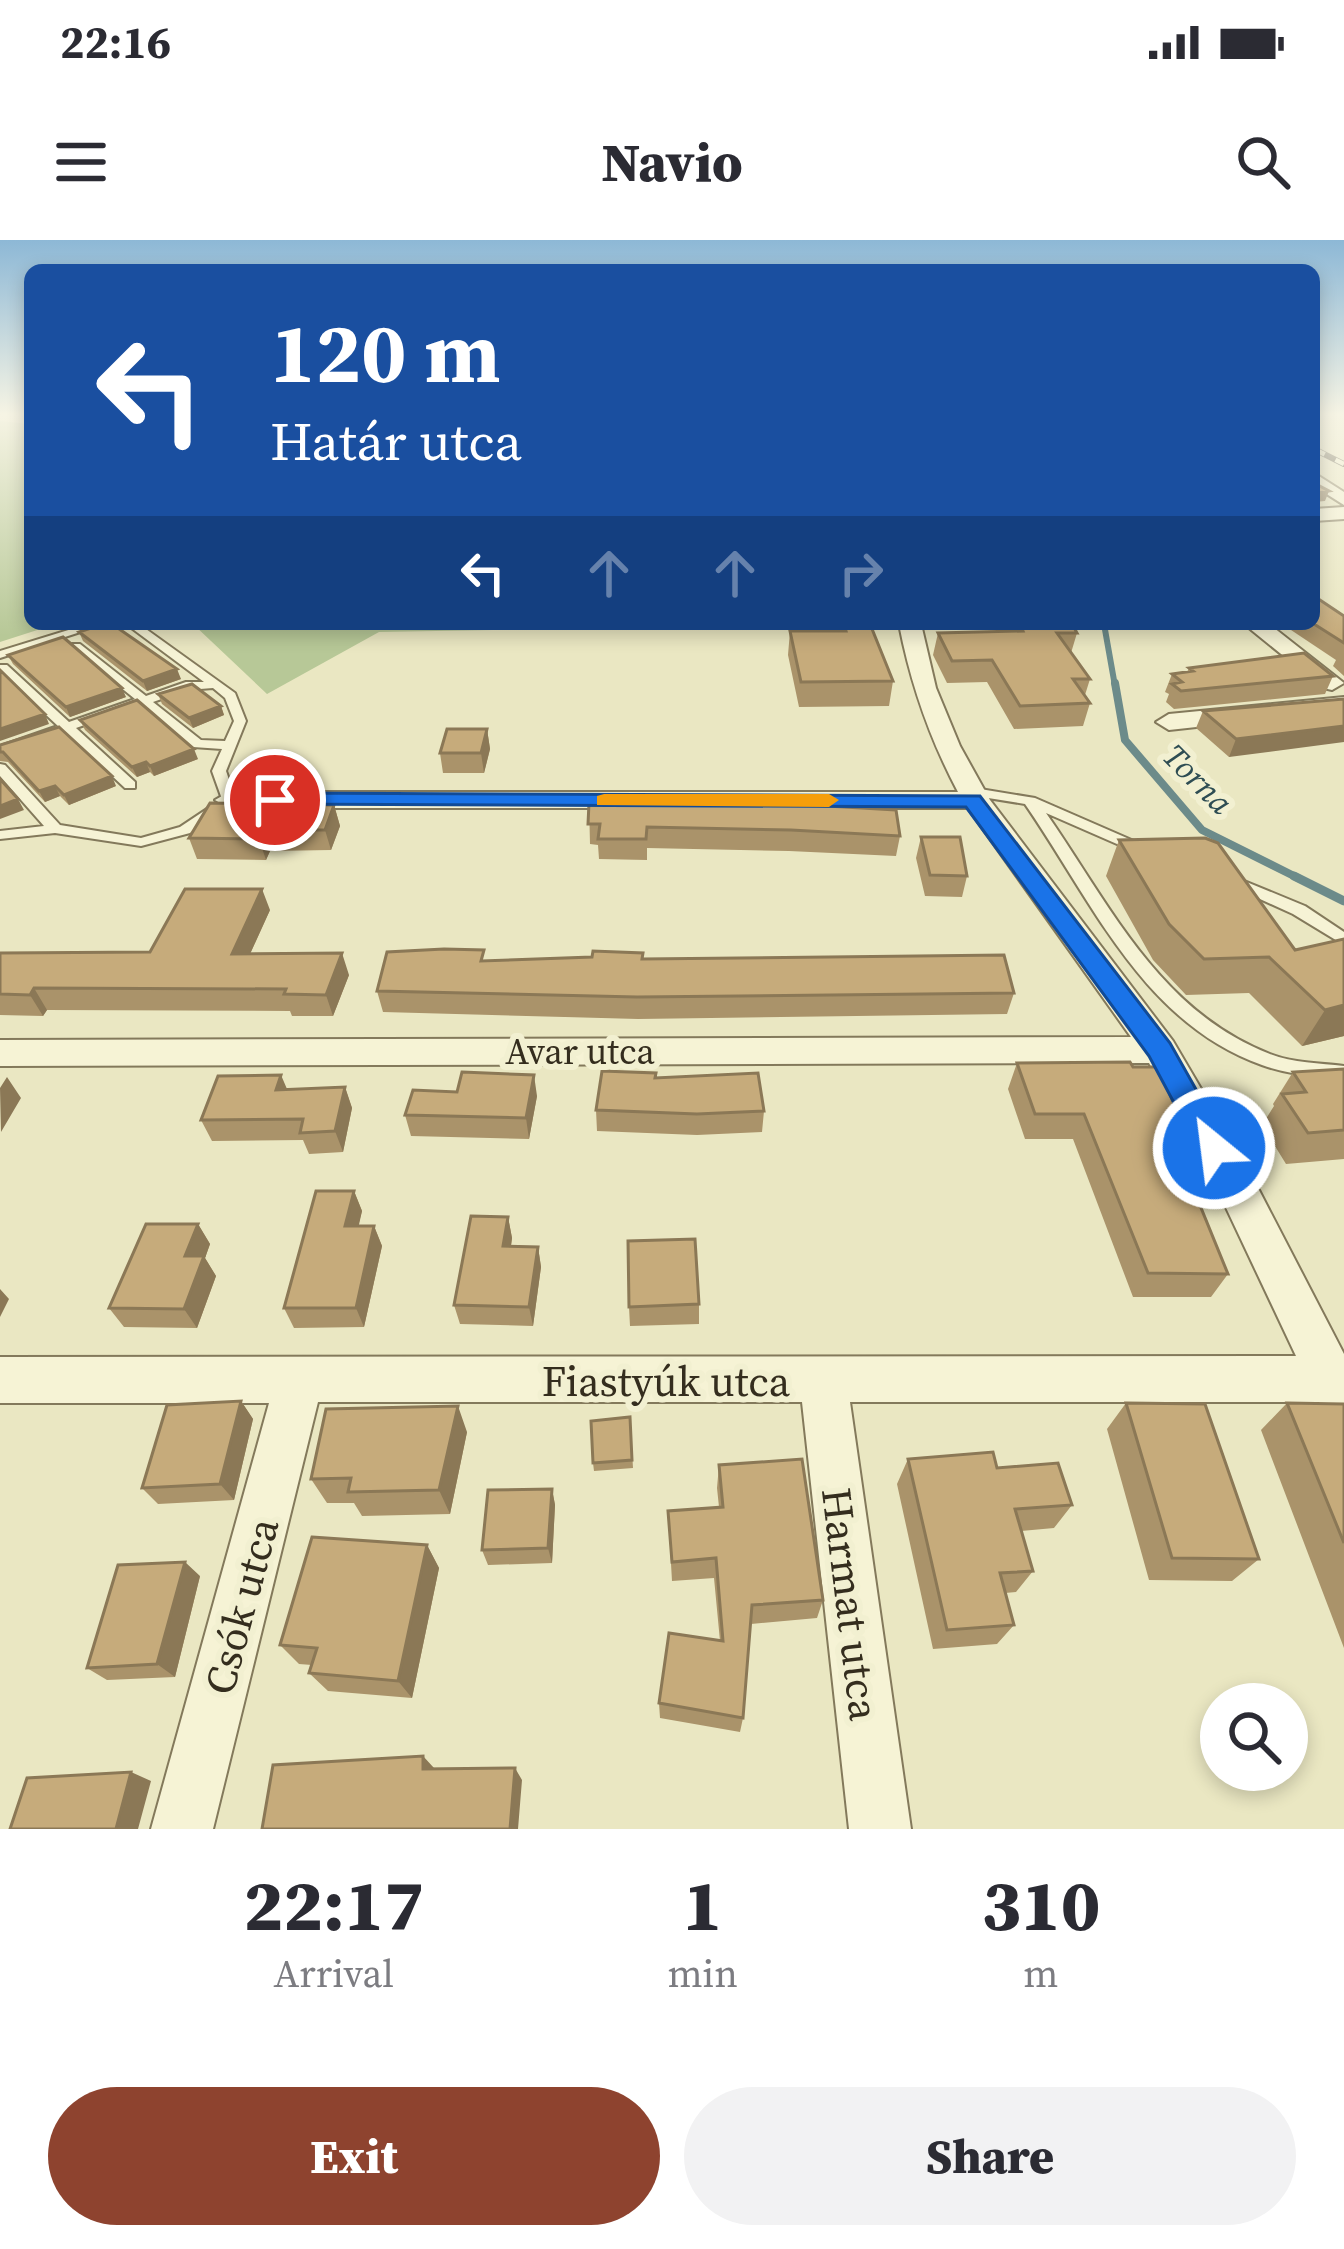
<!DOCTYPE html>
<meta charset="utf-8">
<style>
:root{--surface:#fff;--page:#f2f2f3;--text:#2b2b33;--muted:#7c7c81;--accent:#8e432f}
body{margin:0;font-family:"Source Serif 4",serif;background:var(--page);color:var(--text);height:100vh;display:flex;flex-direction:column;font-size:45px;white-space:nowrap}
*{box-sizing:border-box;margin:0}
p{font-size:39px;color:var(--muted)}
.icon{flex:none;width:66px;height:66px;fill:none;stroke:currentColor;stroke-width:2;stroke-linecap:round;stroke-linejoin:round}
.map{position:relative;height:1589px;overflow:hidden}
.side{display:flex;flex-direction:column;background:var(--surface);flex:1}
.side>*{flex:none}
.top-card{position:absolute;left:24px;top:24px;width:1296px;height:366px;border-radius:18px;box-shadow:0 6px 18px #0003;background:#1a4fa0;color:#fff;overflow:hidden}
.fabs{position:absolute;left:1200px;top:1443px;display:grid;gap:24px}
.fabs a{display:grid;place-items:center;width:108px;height:108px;border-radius:50%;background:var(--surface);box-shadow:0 6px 18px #0003;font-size:60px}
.pin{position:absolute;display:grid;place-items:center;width:102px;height:102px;color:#fff;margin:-51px;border:6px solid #fff;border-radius:50%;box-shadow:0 3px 12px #0007}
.me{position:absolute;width:132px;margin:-66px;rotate:331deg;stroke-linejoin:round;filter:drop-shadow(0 0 9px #0008)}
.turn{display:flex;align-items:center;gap:42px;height:252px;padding:0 48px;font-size:54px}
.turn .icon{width:156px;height:156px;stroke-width:2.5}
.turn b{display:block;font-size:84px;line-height:102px}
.lanes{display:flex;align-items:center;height:114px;padding:0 48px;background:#0003;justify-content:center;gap:60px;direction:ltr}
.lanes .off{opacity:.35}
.eta{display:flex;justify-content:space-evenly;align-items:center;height:204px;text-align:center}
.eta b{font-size:72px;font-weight:800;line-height:84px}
.primary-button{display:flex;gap:24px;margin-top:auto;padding:24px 48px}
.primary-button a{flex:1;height:138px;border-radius:72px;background:var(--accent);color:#fff;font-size:48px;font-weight:800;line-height:138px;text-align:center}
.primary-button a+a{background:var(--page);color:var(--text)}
.status{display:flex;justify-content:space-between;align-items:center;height:84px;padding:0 60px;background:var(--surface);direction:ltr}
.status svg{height:33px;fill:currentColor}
header{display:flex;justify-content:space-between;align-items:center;height:156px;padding:0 48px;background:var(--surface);font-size:54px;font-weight:800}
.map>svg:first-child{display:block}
.green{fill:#b7c897}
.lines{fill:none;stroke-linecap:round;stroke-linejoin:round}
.stream-far2{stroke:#6c8b8a;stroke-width:6}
.stream-far1{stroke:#6c8b8a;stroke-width:8}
.stream{stroke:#6c8b8a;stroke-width:9}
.service-casing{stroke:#83795b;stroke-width:4}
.minor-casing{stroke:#83795b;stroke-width:4}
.service{fill:#f6f3d5;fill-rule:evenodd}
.minor{fill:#f6f3d5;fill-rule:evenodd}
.rail-casing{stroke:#342d1e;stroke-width:6}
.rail{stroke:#f2f0d1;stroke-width:4.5;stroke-dasharray:12;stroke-linecap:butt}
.wall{fill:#aa936a}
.shaded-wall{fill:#8b7856}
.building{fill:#c6ab7b;stroke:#8b7856;stroke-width:3}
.route{fill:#1a73e8;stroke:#114b97;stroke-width:3}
.slow{fill:#f59e0b}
.labels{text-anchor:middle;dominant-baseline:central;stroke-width:12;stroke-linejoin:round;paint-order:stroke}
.far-water-label{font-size:33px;font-style:italic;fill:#2e4d53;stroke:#f2f0d1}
.street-label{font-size:36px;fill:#342d1e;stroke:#f2f0d1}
.near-street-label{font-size:42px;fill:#342d1e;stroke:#f2f0d1}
</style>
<div class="status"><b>22:16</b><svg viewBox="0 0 49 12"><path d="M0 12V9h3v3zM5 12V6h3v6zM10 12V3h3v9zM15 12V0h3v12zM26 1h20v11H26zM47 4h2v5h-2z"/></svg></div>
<header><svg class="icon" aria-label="menu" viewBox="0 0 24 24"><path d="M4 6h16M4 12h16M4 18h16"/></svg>Navio<svg class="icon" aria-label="search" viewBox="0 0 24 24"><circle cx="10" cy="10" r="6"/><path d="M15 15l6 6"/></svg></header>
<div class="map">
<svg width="1344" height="1589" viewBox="0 0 1344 1589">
<rect width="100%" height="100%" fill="#eae7c2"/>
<!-- green -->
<path class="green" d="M0,181l30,3v200h26l-56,18z
M193,384h302l-2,6 -114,2 -112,62z"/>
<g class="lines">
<!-- stream-far2 -->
<path class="stream-far2" d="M1104,384l11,62"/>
<!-- stream-far1 -->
<path class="stream-far1" d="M1115,443l10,57 77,90 98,49"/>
<!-- stream -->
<path class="stream" d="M1294,636l50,25"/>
<!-- service casing -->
<g class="service-casing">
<path id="service" d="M88,384h17l-105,34v-7z
M126,384h13l96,69 11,28 -20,50 10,29 -46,33 -49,13 -86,-13 -55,6v-8l44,-5 -44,-50v-12l5,1 55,60 81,13 39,-11 42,-28 -10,-28 10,-22 -29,-2 -51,-42 -66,23 59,54v6h-10l-60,-56 -65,22v-8l58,-20 -58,-54v-7h7l62,57 66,-23 -63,-51v-4h8l66,52 40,-14h18zM213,448l12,10 9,23 -9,20 -24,-1 -48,-38 34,-12z
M968,547l67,11 108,47v6h-10l-87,-38c64,92 113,198 224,241 23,9 50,9 74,12v14c-27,-4 -55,-5 -82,-15 -119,-42 -170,-164 -237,-261l-62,-10v-6z
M1232,636l73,30 39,26v13l-51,-31 -66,-30 -3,-3 3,-3z"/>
</g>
<!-- minor casing -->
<g class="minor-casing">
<path id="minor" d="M1314,233l30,19v13l-30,-19z
M1344,267v12l-30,2v-12z
M899,384h22l15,64 24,58 30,54 183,241 74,126 97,187v67l-19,-7 -6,-12h-469l61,427h-62l-47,-427h-484l-105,427h-62l118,-426h-269v-46l1296,-1 -83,-176 -64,-117 -1149,3v-26l1131,-3 -163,-229h-739l-14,-8 14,-8h729c-29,-55 -47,-107 -59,-168z
M1244,384h25l75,59 -12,7 -9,-2z
M1344,457v14l-175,19 -13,-8 13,-8z"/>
</g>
<!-- service -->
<use href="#service" class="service"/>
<!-- minor -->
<use href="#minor" class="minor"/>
<!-- rail casing -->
<g class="rail-casing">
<path id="rail" d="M1314,209l30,15"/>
</g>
<!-- rail -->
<use href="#rail" class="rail"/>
</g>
<!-- wall -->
<path class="wall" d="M1344,376v60l-11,-10 3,-6 -54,-36h32z
M841,384h29l23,57 -4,25 -90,1 -11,-52 2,-24h51z
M1007,384h65l5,9 -6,20 19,26 -5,16 5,8 -7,23 -69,3 -27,-47 -40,1 -14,-28 5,-22 69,-2z
M79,392l102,47 -34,12 -64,-50z
M8,415l118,42 -56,20 -57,-53z
M1189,428l144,8 -8,18 -151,15 -8,-7 3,-8 -4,-2 7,-18 15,-2z
M158,454l63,12 3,9 -31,13 -31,-24z
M1344,459l-115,58 -33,-29 7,-17z
M80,480l118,39 -44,17 -4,-4 -13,5 -52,-47z
M487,489l3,20 -6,24h-41l-3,-20z
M0,505l116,41 -47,19 -9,-9 -15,6 -37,-40 -8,-1z
M589,563l311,33 -4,20 -107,-5 -142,-3v12l-48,-1 -1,-14 -8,-1z
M334,565l6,21 -9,24 -61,1 -4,9 -69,-1 -8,-21z
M921,597l46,39 -5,21 -37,-1 -9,-38z
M1119,600l176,110 49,-11v97l-42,10 -53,-53 -63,2 -33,-35 -47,-84z
M270,670l-20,44 99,21 -16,41h-41l-2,-5 -243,-1 -4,6 -43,-1v-62l150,-1z
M643,719l371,34 -7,21 -369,5 -255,-7 -6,-21 108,-30z
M1017,823l195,129 -10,17 26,65 -17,23h-78l-60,-158h-48l-17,-50z
M1344,829v90l-58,5 -24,-39 12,-19 -1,-2 20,-32z
M656,838l108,33 -2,21 -65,3 -100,-4 -1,-21z
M345,847l7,21 -9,44 -34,2 -6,-14 -91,1 -11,-21 86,-30z
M537,856l-8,43 -118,-3 -6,-21z
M354,951l8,20 -4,15h16l8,20 -18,81 -70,1 -10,-20z
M508,977l4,21 -1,8 27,1 3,20 -8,59 -73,-2 -6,-19z
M198,984l12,20 -5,14 11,18 -19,52 -73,-1 -15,-19z
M699,1064v20l-69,2 -1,-19z
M241,1161l12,18 -19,81 -76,4 -16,-16z
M1126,1163l133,156 -27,22 -83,-1 -42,-151z
M1287,1163l57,1v244l-83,-218z
M630,1177l3,51 -39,3 -1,-8z
M467,1192l-17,82 -88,2 -8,-13h-27l-16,-24z
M908,1219l89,9 75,37 -18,23 -33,3 12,40 -17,21 -11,1 9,32 -17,19 -64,5 -36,-165z
M719,1225l104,135 -6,18 -66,6 -8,94 -3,14 -80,-14 -1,-15 61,-62 -6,-63 -42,3 -4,-70 51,-4 -2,-19z
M552,1249l3,16 -3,58 -64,2 -6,-15z
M427,1305l12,23 -27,130 -84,-7 -19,-18 3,-8 -13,-1 -19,-19z
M200,1336l-25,101 -68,3 -20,-12z"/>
<!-- shaded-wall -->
<path class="shaded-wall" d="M1329,251l-4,10 -11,1v-9z
M177,429l4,10 -34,12 -4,-10z
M122,448l4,9 -56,20 -4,-10z
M221,466l3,9 -31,13 -4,-10z
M45,474l4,10 -49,17v-12z
M1344,486v16l-115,15 7,-18z
M487,489l3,20 -6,24 -3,-20z
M194,509l4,10 -44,17 -4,-10z
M146,522l4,10 -13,5 -5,-10z
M112,536l4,10 -47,19 -5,-10z
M55,546l5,10 -15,6 -6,-11z
M18,559l6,11 -24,9v-13z
M334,565l6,21 -9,24 -6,-20z
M263,590l7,21 -4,9 -7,-21z
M262,649l8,21 -30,66 -8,-22z
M342,713l7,22 -16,41 -7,-21z
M34,748l13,22 -4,6 -13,-21z
M1344,765v31l-42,10 23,-36z
M281,835l9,21 -14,-6z
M534,835l3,21 -8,43 -3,-21z
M7,837l14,21 -20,34 -1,-44z
M345,847l7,21 -9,44 -8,-21z
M354,951l8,20 -8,36 -9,-21z
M508,977l4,21 -4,28 -5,-20z
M198,984l12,20 -5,14 11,18 -19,52 -13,-19 1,-53z
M374,986l8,20 -18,81 -8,-19z
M538,1007l3,20 -8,59 -4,-19z
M0,1049l9,10 -9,18z
M241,1161l12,18 -19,81 -14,-16z
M458,1166l9,26 -17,82 -11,-24z
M552,1249l3,16 -3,58 -4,-15z
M427,1305l12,23 -27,130 -14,-17z
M185,1322l15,14 -25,101 -18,-13z
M423,1516l11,12 1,13 -12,-12z
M515,1528l7,12 -4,49h-8z
M131,1532l20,9 -13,48h-22z"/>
<!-- building -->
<path class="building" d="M1314,243l15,8 -15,2z
M1314,356l30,20v27l-30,-19z
M103,384h9l65,45 -34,12 -64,-49z
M844,384h26l23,57 -92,1 -11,-51h56z
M1020,384h52l5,9h-20l33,46h-17l17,24 -70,3 -28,-46 -40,1 -14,-28 85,-2z
M63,397l59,51 -56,19 -58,-52z
M1304,413l29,23 -152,15 -9,-7 10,-2 -10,-8 21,-3 -4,-3z
M0,430l45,44 -45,15z
M192,444l29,22 -32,12 -31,-24z
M1344,459v27l-108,13 -33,-28z
M137,460l57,49 -44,17 -4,-4 -14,5 -52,-47z
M59,487l53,49 -48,19 -9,-9 -16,5 -36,-39h-3v-7z
M447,489h40l-6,24h-41z
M0,539l18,20 -18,7z
M210,563l124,2 -9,25h-62l-4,9 -70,-1z
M589,563h186l121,7 4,26 -109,-6 -144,-3 -1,12h-48l2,-15h-12z
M921,597h39l7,39 -37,-1z
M1205,598l13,5 77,107 49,-11v66l-19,5 -56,-53 -65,2 -35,-35 -50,-84z
M185,649h77l-30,65 110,-1 -16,42 -42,-1 2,-5 -252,-1 -4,7 -30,-1v-41l150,-1z
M444,709l40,1 -3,11 111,-4 1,-6 50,2 -1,6 362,-4 10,38 -377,4 -260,-6 10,-39z
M1130,822l3,5h25l54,125 -17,1 33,81 -80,-1 -64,-159h-49l-18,-51z
M1344,829v61l-36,3 -26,-39 24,-2 -13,-20z
M602,831l54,2 -1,5 103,-5 6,38 -67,3 -101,-4z
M462,832l72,3 -8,43 -121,-3 8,-25 44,2z
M281,835l-5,15 69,-3 -10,44 -35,2 3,-14 -102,1 17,-44z
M316,951h38l-9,35h29l-18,82h-72z
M471,976l37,1 -5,29 35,1 -9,60 -75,-2z
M146,984h52l-13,32h19l-20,53 -75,-1z
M695,999l4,65 -70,3 -1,-66z
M241,1161l-21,83 -78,4 25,-83z
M1126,1163l79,1 54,155 -87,-1z
M1287,1163l57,1v139z
M458,1166l-19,84 -91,2 3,-14 -40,1 15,-70z
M630,1177l2,43 -39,3 -2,-42z
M993,1212l4,16 61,-5 14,42 -57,4 18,62 -33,2 14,52 -67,5 -39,-171z
M802,1219l21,141 -71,5 -9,113 -84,-15 10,-70 54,8 -7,-83 -44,4 -4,-51 55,-4 -4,-42z
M552,1249l-4,59 -66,2 6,-60z
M312,1297l115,8 -29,136 -89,-8 8,-25 -37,-3z
M185,1322l-28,102 -70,4 31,-103z
M423,1516v13l92,-1 -5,61h-248l11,-64z
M131,1532l-15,57h-106l17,-51z"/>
<!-- sky -->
<linearGradient id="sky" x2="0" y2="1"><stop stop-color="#8db8d6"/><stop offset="0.44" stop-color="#f6f4e4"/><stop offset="1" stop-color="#f6f4e4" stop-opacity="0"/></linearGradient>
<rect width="1344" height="396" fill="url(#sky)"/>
<!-- route -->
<path class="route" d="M275,553l705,3 190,247 59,105 -5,9h-21l-54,-101 -183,-249 -698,-3 -4,-4z"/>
<!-- slow -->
<path class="slow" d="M604,554h225l10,6 -10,7 -232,-2v-9z"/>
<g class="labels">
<!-- far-water labels -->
<g class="far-water-label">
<text transform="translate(1198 539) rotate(45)">Torna</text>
</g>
<!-- street labels -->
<g class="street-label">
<text x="580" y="811">Avar utca</text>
</g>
<!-- near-street labels -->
<g class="near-street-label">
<text x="666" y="1141">Fiastyúk utca</text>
<text transform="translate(851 1364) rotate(83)">Harmat utca</text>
<text transform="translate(241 1366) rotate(-75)">Csók utca</text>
</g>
</g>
</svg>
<div class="fabs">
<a><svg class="icon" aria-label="search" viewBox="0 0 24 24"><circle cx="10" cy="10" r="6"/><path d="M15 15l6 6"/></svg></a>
</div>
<div class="pin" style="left:275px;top:560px;background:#d93025"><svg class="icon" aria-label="arrive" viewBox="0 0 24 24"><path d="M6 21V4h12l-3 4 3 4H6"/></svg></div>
<svg class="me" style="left:1214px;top:908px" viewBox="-20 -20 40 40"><circle r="17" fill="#1a73e8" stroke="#fff" stroke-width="3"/><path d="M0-11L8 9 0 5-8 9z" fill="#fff"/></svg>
<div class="top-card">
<div class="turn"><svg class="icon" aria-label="left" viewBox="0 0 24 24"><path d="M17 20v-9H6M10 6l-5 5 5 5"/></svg><div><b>120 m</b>Határ utca</div></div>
<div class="lanes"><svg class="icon" aria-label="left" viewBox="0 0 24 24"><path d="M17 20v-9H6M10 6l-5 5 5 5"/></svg><svg class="icon off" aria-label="ahead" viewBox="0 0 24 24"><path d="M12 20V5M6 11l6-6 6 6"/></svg><svg class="icon off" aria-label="ahead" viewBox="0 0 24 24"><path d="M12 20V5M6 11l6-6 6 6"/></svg><svg class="icon off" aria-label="right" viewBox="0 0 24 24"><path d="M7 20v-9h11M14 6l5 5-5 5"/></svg></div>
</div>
</div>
<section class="side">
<div class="eta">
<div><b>22:17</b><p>Arrival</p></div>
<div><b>1</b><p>min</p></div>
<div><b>310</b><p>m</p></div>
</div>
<div class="primary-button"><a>Exit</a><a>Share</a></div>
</section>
